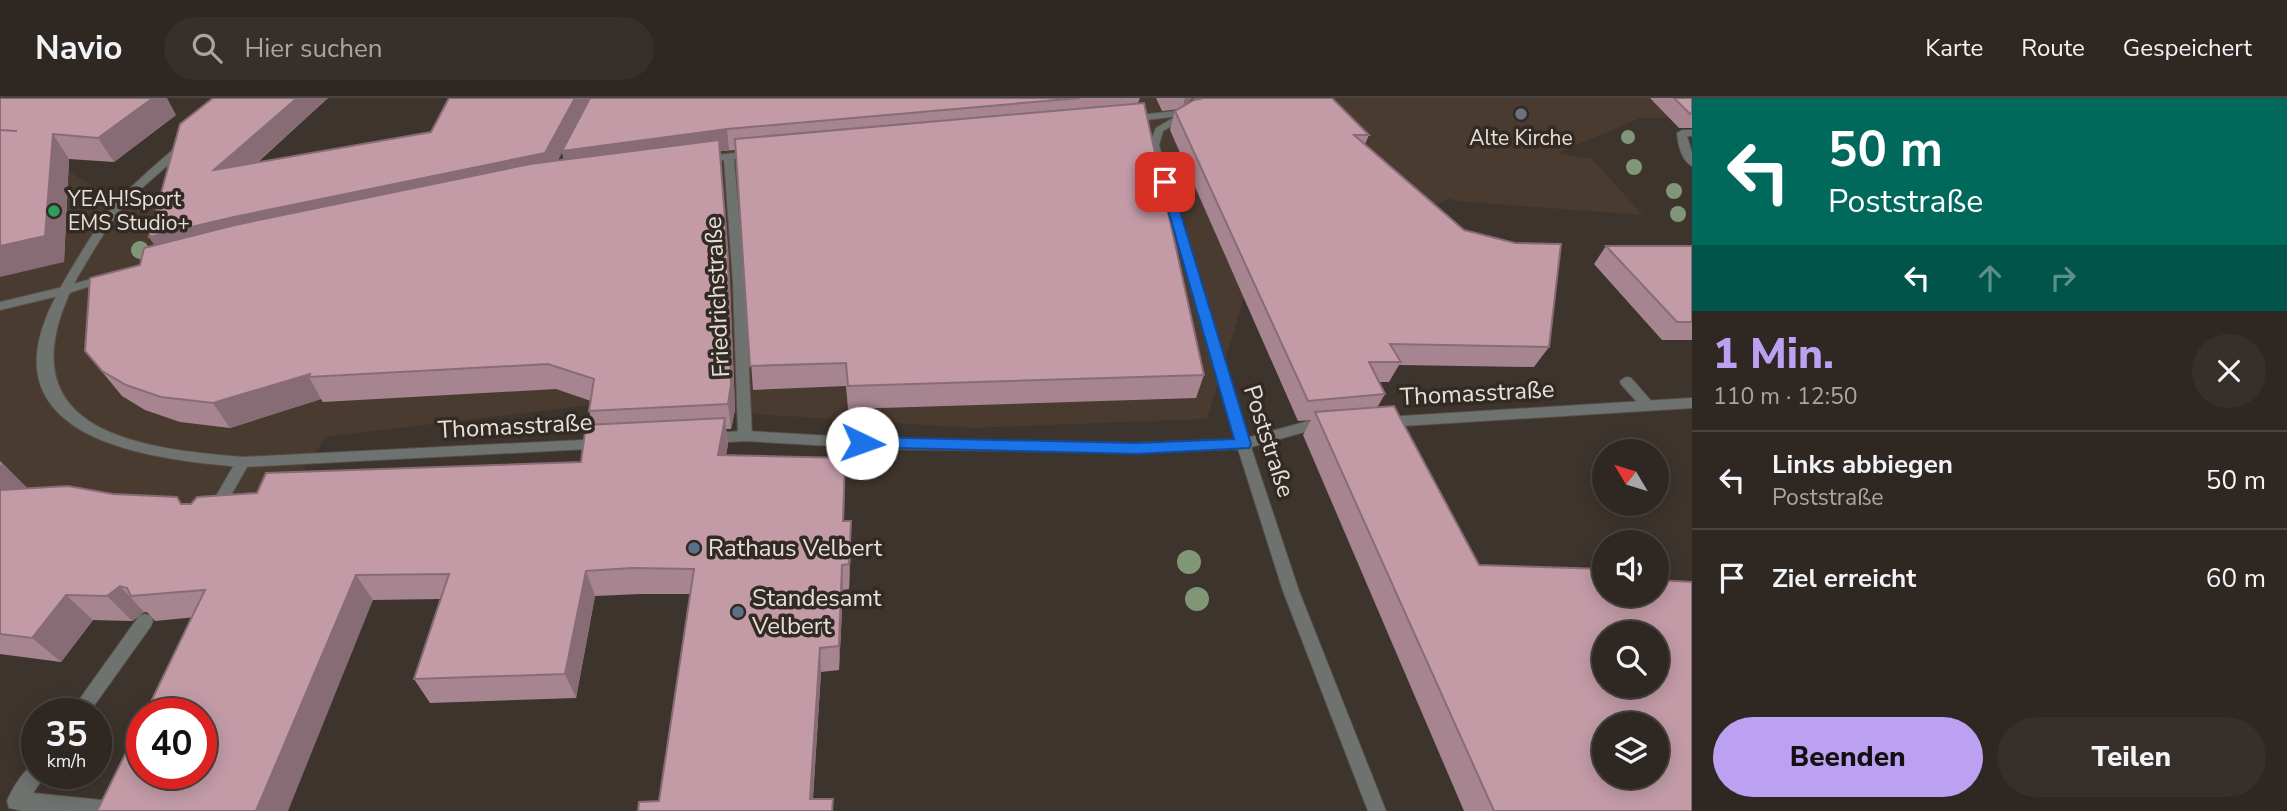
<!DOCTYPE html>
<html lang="de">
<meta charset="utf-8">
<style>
:root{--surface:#2e2722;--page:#362f2a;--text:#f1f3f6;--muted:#a7a5a5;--line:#494440;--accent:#bca0f2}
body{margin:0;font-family:"Nunito Sans",sans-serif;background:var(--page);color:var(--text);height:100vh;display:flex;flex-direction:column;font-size:26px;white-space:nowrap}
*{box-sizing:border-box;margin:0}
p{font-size:23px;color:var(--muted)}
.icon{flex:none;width:38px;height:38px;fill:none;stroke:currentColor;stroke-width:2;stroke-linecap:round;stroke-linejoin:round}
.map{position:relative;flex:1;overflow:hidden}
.drawer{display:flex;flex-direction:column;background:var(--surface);width:595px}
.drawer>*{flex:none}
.guide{background:#00695c;color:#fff;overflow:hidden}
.needle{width:46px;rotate:308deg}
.buttons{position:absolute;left:1592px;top:341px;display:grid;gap:14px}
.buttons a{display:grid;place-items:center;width:77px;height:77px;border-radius:50%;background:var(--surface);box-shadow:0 4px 18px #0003,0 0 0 2px var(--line);font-size:35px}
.speed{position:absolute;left:21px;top:600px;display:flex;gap:14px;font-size:35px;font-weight:700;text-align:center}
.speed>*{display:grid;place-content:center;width:91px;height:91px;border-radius:50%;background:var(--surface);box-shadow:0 4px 18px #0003,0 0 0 2px var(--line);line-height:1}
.speed small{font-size:18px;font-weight:400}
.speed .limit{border:10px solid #d22;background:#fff;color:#111}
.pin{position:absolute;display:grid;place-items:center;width:60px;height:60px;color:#fff;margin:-30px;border-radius:14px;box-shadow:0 4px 10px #0006}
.me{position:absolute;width:77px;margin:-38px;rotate:93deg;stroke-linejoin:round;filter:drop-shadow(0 0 5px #0008)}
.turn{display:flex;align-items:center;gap:24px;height:147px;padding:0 21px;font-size:32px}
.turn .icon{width:91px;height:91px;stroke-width:2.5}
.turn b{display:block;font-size:49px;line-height:60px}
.lanes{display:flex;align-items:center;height:66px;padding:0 21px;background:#0003;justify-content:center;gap:35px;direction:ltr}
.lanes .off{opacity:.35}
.round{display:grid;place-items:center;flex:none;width:74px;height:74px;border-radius:37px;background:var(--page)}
.head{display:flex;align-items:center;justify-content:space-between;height:119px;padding:0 21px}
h1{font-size:42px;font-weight:800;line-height:52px;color:var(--accent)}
.button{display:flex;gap:14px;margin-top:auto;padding:14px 21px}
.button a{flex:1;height:80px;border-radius:42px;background:var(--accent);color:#111;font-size:28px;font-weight:800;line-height:80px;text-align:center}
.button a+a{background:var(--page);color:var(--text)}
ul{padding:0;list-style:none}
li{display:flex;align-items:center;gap:21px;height:98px;padding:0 21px;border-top:2px solid var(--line)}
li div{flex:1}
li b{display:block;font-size:26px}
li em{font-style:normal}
header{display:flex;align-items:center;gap:42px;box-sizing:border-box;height:98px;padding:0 35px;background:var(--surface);border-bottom:2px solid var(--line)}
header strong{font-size:33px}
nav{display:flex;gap:38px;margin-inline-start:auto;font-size:24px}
.search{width:490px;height:63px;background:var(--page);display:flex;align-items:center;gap:18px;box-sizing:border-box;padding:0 24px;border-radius:38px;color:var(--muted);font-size:26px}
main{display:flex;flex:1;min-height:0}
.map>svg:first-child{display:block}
.built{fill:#493b30}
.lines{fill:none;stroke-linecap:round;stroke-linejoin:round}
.service-casing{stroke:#585049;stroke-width:2}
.pedestrian-casing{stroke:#585049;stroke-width:2}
.minor-casing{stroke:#585049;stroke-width:2}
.tertiary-casing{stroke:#585049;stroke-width:2}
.service{fill:#6e7370;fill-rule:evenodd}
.pedestrian{fill:#6e7370;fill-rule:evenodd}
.minor{fill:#6e7370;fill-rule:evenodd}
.tertiary{fill:#6e7370;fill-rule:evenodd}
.tree{fill:#819577}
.wall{fill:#a78590;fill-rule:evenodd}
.shaded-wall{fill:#886c75}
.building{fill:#c29ba7;stroke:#886c75;stroke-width:2;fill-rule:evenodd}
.route{fill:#1a73e8;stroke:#114b97;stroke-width:2}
.worship-dot{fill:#6b7280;stroke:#322a23;stroke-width:2.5}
.leisure-dot{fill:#2e9e5b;stroke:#322a23;stroke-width:2.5}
.service-dot{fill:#5c6f8a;stroke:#322a23;stroke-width:2.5}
.labels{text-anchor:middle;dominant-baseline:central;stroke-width:7;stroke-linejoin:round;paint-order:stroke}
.far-poi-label{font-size:21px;fill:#e6e0dc;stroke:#322a23}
.street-label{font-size:24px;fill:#e6e0dc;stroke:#322a23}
.poi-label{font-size:24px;fill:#e6e0dc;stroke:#322a23;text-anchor:start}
</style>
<header>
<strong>Navio</strong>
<div class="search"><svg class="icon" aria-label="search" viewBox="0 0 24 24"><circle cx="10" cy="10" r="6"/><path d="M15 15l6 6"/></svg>Hier suchen</div>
<nav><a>Karte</a><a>Route</a><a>Gespeichert</a></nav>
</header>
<main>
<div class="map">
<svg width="1692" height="713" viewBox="0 0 1692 713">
<rect width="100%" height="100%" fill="#3d342d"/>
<!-- built -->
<path class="built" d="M785,0h907l-10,20h-42l-82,35 34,6 51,56 -188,-14 -4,-3 -158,66 -49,34 -37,121 -234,9 -373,-24 -274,33 -43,62 -56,116 -82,6h-43l1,-14 -103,-14v-409l66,-14 67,40z"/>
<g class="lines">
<!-- service casing -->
<g class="service-casing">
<path id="service" d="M1682,32h10v6h-5l5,17v13c-11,-6 -14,-22 -15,-33z
M1626,279l5,1 22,25 2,3 -2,3h-10l-22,-25 -1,-3z
M243,359l7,5 -31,54h-10l-2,-4 2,-4 29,-50z
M145,516l6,2 2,5 -2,5 -63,88h-19l70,-98z
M37,665v11h9l-13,19 87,9 7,2 2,7h-106l-14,-3 -2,-7c5,-12 17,-33 30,-38z"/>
</g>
<!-- pedestrian casing -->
<g class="pedestrian-casing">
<path id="pedestrian" d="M1193,11l3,1v4l-66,8 -5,-3 5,-3z
M754,53l5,3 -2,2 -23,3 11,124 7,153 -7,5 -7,-5 -5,-153 -9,-123 -19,2 -5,-3 5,-3z
M105,177l4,1v4l-46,15 -6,-4 2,-3z"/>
</g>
<!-- minor casing -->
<g class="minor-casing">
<path id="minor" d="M1194,0h10l-15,18 -26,15 -4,14 91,299 -7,5 -7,-5 -87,-299 7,-17 27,-16z
M63,189l4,1v6l-67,16v-8z"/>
</g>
<!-- tertiary casing -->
<g class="tertiary-casing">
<path id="tertiary" d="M182,44l8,2c-22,24 -49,41 -69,66 -17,21 -30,45 -44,68 -77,149 50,170 166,179l359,-18 7,5 -2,4 -364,19c-52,-4 -137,-13 -178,-48 -55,-46 -18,-110 11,-158 13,-21 26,-43 43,-61 19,-21 41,-39 63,-58z
M1692,300v10l-306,19 -7,-5 7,-5z
M1324,322l7,5 -2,3 -21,3 -57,16 48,144 87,220h-18l-85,-220 -45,-142 -102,4 -251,-4 -140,-8 -35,2 -7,-5 7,-5 35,-2 140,8 251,4 107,-4 65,-18z"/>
</g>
<!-- service -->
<use href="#service" class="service"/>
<!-- pedestrian -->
<use href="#pedestrian" class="pedestrian"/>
<!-- minor -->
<use href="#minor" class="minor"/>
<!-- tertiary -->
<use href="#tertiary" class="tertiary"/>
</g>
<!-- trees -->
<g class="tree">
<circle cx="1628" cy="39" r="7"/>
<circle cx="1634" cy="69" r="8"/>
<circle cx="1674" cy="93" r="8"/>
<circle cx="1678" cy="116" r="8"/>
<circle cx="140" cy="152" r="9"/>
<circle cx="1189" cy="464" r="12"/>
<circle cx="1197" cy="501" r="12"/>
</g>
<!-- wall -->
<path class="wall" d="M0,0l176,17 -62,47 -45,-3 -5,103z
M228,0h100l-71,65 174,-31 18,-34h691l-2,5 66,272 -8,23 -348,11 -2,-23 -93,4 -17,-240 -16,1 10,132 5,127 -4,19h-5l2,15 -2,11 119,3 -1,63 7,25 -2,43 -6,1 -4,80 -18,2 -8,127 -154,2 31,-207h-50l-45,2 -19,102 -146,5 -16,-24 26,-80 -67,1 -218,21 -8,-9h-3l-12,9 -39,-1 -32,42 -61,-8v-193l27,27 86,6 69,10h9l66,-11 324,-31 12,-37 -4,-14 2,-10 -35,-12 -233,13 -2,-3 -91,29 -50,-6 -35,-12 -23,-14 -37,-45 55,-86 15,-20 -6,-8zM562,54l2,8h-6z
M1156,0h36l-7,8 184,29 -4,9 184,203 -15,20 -135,-2 -10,17h-10l6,12 -8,14 102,157 213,246h-228l-161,-376 8,-15 -13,1 -128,-291 5,-19 4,-2 -17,2z
M1650,0h42v30h-13z
M1606,148h86v94h-30l-68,-76z"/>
<!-- shaded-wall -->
<path class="shaded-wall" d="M153,0h14l9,17 -62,47 -16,-24z
M297,0h31l-103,93 -11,-21z
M575,0h16l136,31 2,21 -9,1 10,132 5,127 -4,19 -3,-25 -161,-232 -5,-20 -12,23 -387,84 -14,-22z
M1185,0h7l-10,11z
M53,36l16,25 -5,103 -64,15v-31z
M310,276l-1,3 12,22 -91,29 -17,-25z
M725,320l3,26 -7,37 -3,-26z
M3,366l26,26 -29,9v-34z
M851,423v25l-2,43v-25z
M842,467l1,25 -4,80v-24z
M586,473l9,25 -19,102 -11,-24z
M356,477l17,25 -85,211h-32z
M120,488l24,26 -12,9 -25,-25z
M66,497l27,25 -32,42 -29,-24z
M820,550l1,24 -9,139 -2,-12z"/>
<!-- building -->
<path class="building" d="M0,0h153l-55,40 -45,-4 -8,102 -45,10v-116l17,1 -17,-1z
M213,0h84l-83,72 217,-38 18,-34h126l-30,55 -311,64 -85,20 31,-113z
M590,0h490l-353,31 -165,22z
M1204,0h128l37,37h-15l110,95 51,13 46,1 -12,103 -159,-3 11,18h-32l16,32 -77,7 -133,-290 19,-11z
M1674,0h18v15l-2,1z
M1144,5l60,272 -356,11 -2,-23 -96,3 -15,-227z
M719,42l9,119 3,126 -3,19 -139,7 5,-32 -46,-15 -239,13 1,-3 -97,29 -52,-6 -35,-12 -24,-14 -17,-20 5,-73 50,-13 4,-17 91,-23 295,-61z
M1606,148h86v76h-15z
M1394,308l85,159 126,4v26h52v-15l35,2v229h-198l-179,-399zM1605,536h52v52h-52zM1605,626h52v53h-52z
M725,320l-7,37 127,3 -2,63h8l-2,43 -7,1 -3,81 -19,2 -10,151h23l-1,12h-194l1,-9 20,-1 35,-232 -62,-1 -46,3 -21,103 -151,5 35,-105 -93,1 -100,236h-159l45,-91v54h59v-60h-56l60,-124 -74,6 -4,-8 -7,-2 -13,10 -41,-1 -34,43 -32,-4v-144l68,-4 45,8 64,3 4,7h10l6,-7 60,-4 9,-20 315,-11 5,-37z"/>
<!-- route -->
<path class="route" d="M1165,81l6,3 80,262 -2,4 -113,6 -280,-7v-8l6,-2 274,6 98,-4 -74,-257z"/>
<!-- markers -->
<circle class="worship-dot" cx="1521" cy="16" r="7"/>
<circle class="leisure-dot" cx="54" cy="113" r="7"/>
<g class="service-dot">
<circle cx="694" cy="450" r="7"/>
<circle cx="738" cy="514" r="7"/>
</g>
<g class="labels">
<!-- far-poi labels -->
<g class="far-poi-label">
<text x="1521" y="40">Alte Kirche</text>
<text x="68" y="101" text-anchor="start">YEAH!Sport<tspan x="68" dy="24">EMS Studio+</tspan></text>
</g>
<!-- street labels -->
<g class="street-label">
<text transform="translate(717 199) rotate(-93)">Friedrichstraße</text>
<text transform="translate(1477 295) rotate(-3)">Thomasstraße</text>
<text transform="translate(515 328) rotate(-3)">Thomasstraße</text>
<text transform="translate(1269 343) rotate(72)">Poststraße</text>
</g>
<!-- poi labels -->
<g class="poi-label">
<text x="708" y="450">Rathaus Velbert</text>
<text x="752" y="500">Standesamt<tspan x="752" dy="28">Velbert</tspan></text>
</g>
</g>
</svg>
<div class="buttons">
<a><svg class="needle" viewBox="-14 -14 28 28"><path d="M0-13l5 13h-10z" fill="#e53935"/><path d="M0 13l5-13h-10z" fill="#a7a5a5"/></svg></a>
<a><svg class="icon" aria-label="sound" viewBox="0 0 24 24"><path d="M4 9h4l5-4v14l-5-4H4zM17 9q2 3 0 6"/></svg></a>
<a><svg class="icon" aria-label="search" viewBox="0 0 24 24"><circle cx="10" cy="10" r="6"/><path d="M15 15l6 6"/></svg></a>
<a><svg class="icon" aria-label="layers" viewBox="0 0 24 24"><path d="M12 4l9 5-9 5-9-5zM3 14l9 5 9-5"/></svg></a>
</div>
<div class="speed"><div>35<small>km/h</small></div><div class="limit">40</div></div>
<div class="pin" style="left:1165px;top:84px;background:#d93025"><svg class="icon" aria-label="arrive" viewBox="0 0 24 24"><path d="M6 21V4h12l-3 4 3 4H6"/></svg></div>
<svg class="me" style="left:862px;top:345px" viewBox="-20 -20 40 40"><circle r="19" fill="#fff"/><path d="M0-13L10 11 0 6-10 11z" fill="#1a73e8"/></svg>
</div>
<section class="drawer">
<div class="guide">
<div class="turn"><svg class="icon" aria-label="left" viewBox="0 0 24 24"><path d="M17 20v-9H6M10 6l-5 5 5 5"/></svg><div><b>50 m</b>Poststraße</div></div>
<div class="lanes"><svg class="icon" aria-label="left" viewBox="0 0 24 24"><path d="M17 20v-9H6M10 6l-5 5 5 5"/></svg><svg class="icon off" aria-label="ahead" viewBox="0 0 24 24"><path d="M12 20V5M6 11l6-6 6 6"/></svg><svg class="icon off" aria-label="right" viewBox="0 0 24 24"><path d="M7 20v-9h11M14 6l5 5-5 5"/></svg></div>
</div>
<div class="head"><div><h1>1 Min.</h1><p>110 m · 12:50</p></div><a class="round"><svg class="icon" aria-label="close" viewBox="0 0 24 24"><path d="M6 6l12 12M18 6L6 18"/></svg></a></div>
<ul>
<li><svg class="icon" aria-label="left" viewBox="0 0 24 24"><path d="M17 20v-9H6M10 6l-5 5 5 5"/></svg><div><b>Links abbiegen</b><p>Poststraße</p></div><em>50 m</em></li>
<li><svg class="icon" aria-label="arrive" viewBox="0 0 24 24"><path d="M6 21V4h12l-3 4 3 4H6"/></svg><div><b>Ziel erreicht</b></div><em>60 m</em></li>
</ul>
<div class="button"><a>Beenden</a><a>Teilen</a></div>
</section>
</main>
